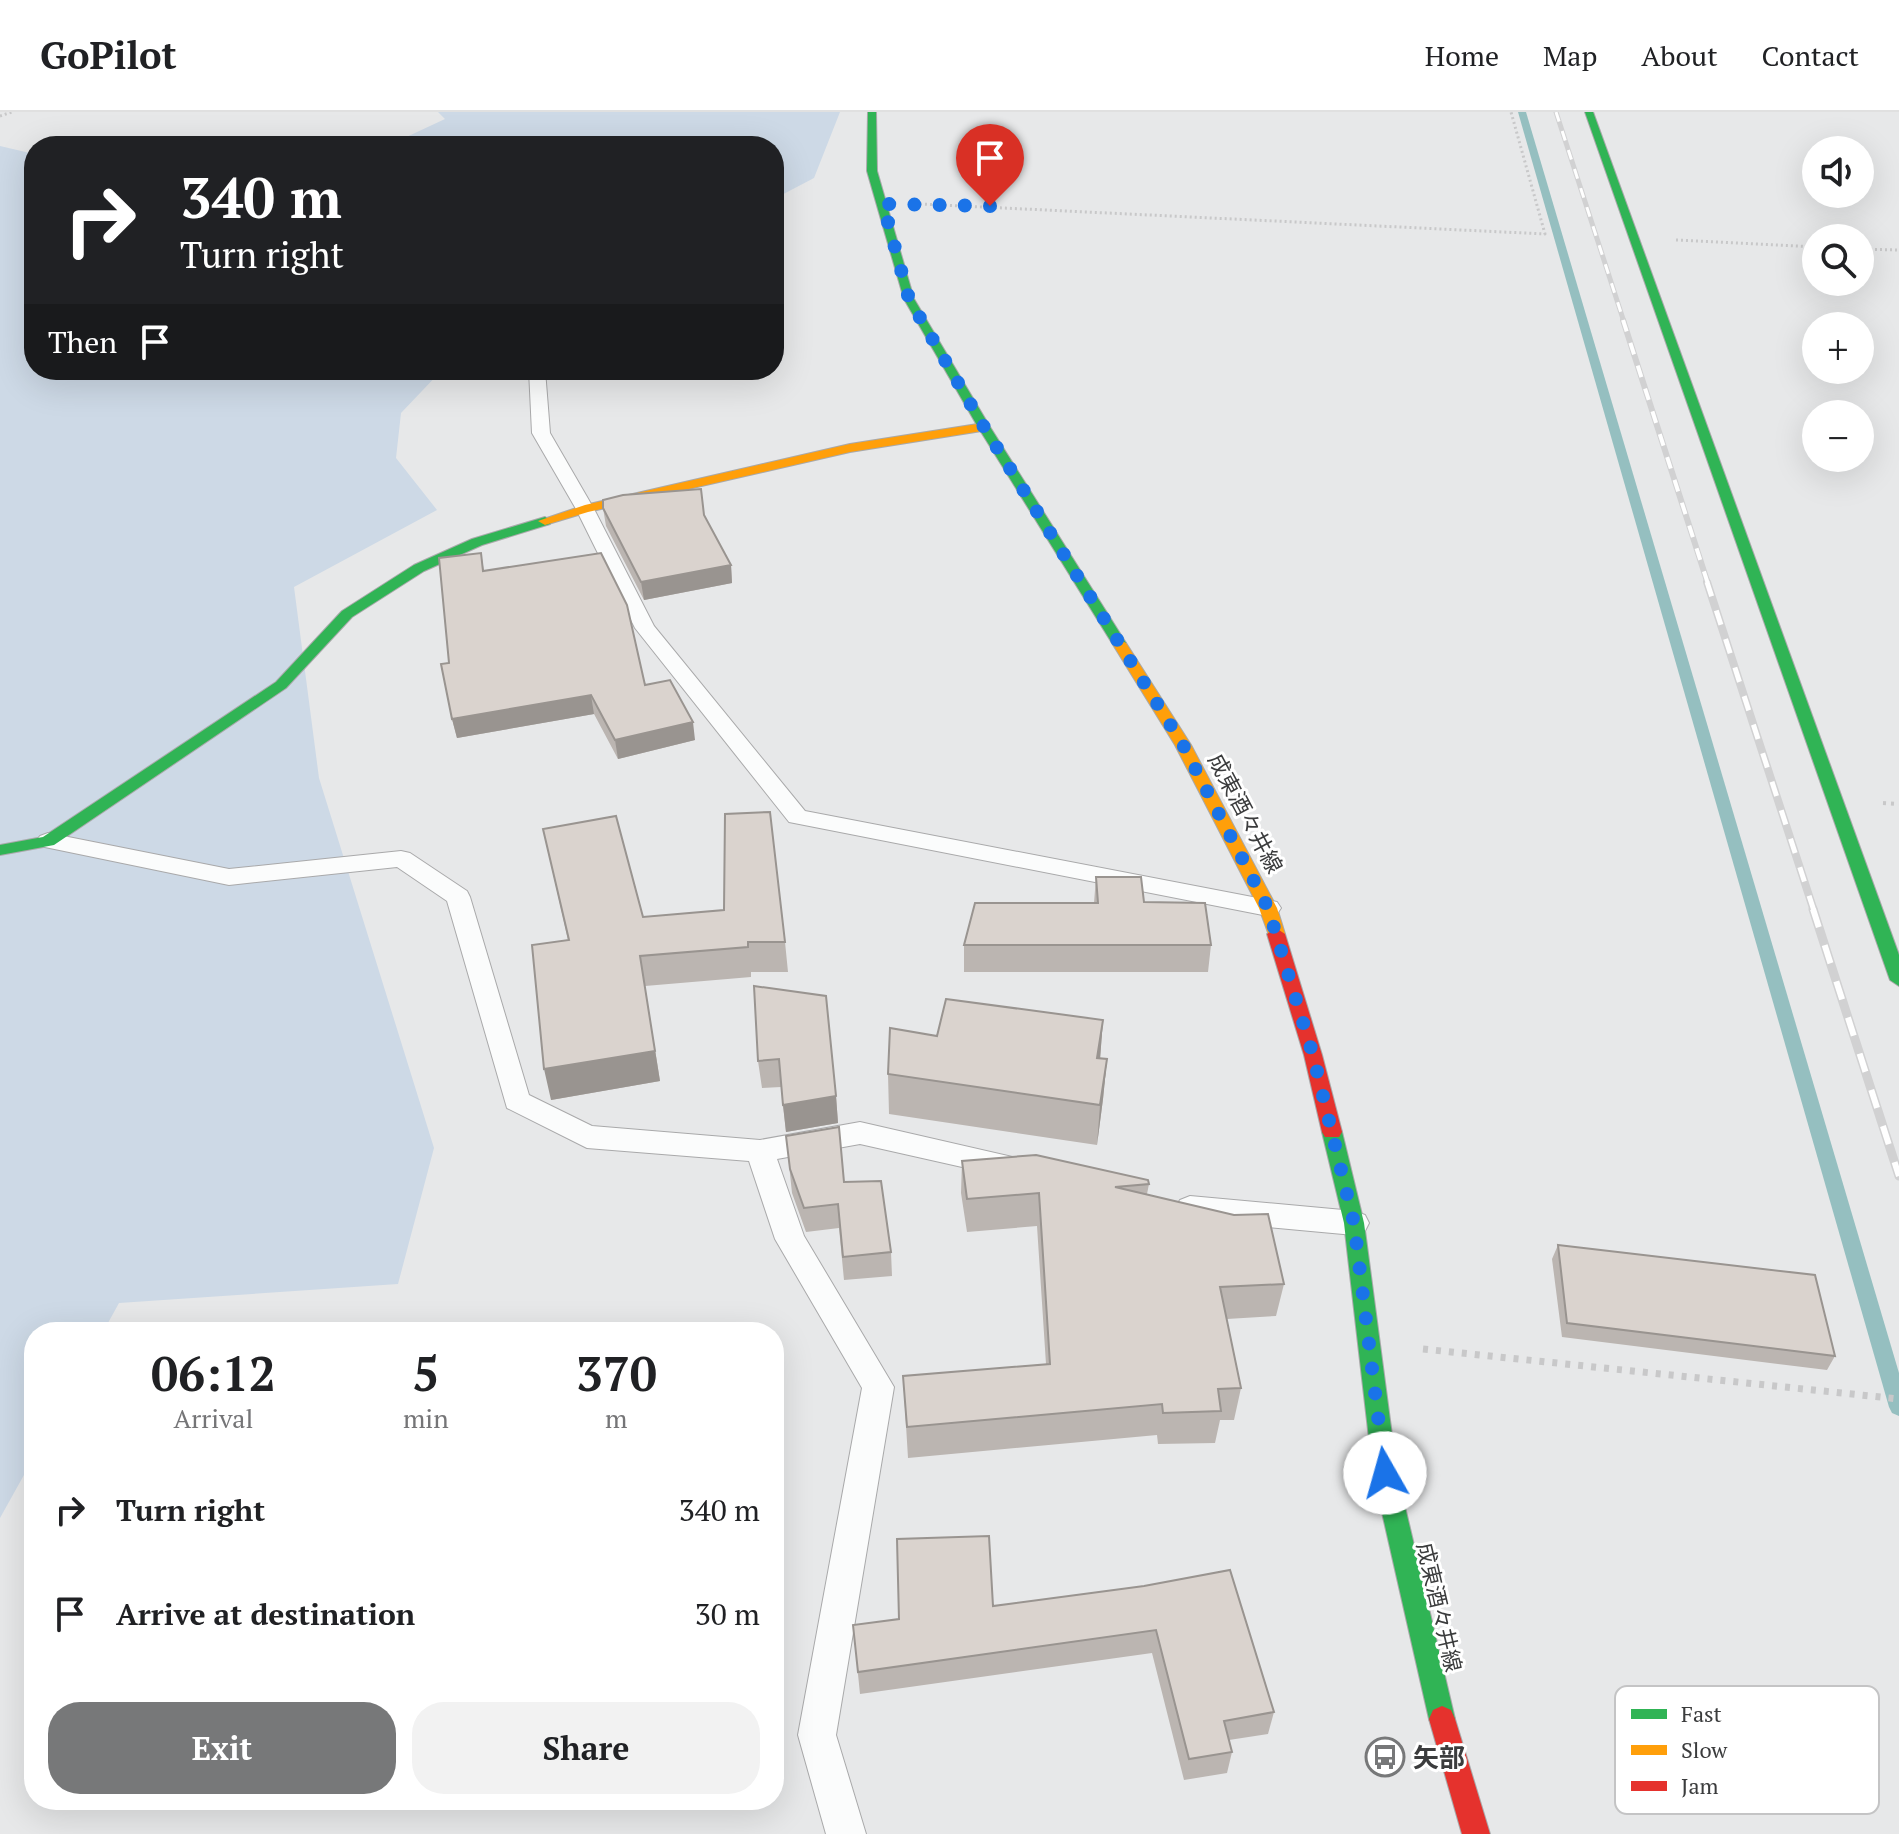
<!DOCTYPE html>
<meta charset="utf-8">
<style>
:root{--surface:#fff;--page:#f2f2f2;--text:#202124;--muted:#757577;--line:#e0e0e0;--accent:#777879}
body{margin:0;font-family:"PT Serif","Noto Sans JP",serif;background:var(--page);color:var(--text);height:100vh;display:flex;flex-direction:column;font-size:30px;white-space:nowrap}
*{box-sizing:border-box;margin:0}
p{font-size:26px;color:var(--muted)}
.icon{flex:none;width:44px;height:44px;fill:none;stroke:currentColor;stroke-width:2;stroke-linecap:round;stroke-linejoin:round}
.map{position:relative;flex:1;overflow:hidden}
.side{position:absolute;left:24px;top:1210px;width:760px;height:488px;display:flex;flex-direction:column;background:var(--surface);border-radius:32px;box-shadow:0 8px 32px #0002}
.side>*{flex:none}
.guide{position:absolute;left:24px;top:24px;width:760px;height:244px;border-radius:32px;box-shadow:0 8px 32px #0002;background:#202124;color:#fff;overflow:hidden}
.buttons{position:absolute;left:1802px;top:24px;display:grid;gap:16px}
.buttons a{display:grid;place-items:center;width:72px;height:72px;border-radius:50%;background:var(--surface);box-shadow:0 8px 32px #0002;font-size:40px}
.pin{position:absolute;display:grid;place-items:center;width:68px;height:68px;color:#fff;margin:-82px -34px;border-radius:50% 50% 50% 0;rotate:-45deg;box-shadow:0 0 8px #0007}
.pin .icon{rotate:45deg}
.me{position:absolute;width:88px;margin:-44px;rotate:353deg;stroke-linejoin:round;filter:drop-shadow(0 0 6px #0008)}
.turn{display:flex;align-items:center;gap:28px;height:168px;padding:0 24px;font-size:36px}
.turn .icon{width:104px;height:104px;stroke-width:2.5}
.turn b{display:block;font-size:56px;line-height:68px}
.then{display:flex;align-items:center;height:76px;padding:0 24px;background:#0003;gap:16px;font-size:30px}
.eta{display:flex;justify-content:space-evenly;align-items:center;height:136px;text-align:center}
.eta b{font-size:48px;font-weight:700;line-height:56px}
.primary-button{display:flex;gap:16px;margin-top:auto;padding:16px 24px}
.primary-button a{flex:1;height:92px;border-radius:32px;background:var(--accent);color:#fff;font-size:32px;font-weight:700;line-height:92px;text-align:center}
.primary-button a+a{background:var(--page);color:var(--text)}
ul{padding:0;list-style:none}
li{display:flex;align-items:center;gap:24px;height:104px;padding:0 24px}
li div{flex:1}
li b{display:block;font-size:30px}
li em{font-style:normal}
header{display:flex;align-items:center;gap:48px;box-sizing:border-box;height:112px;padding:0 40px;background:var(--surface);border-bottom:2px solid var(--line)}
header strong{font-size:38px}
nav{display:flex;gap:44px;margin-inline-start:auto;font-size:28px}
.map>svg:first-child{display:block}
.green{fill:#cdd9e6}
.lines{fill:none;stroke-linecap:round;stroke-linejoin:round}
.stream{fill:#95bfc0;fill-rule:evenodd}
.lane-casing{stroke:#a9a9aa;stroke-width:2}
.fast-casing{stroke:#a9a9aa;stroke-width:2}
.slow-casing{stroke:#a9a9aa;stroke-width:2}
.jam-casing{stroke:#a9a9aa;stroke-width:2}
.path-far2{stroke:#c8c8c9;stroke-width:3;stroke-dasharray:2 3;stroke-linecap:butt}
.path-far1{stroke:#c8c8c9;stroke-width:4;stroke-dasharray:3 5;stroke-linecap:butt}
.path{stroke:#c8c8c9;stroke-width:7;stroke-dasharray:5 8;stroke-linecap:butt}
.lane{fill:#fbfcfc;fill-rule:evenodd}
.fast{fill:#30b455;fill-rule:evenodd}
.slow{fill:#ff9f0a;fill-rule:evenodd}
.jam{fill:#e5322d;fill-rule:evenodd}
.rail-far3-casing{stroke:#d1d1d2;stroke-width:5}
.rail-far2-casing{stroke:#d1d1d2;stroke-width:6}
.rail-far1-casing{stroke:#d1d1d2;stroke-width:8}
.rail-casing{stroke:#d1d1d2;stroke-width:9}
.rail-far3{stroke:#fff;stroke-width:3;stroke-dasharray:10;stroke-linecap:butt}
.rail-far2{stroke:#fff;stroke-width:4;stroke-dasharray:12;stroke-linecap:butt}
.rail-far1{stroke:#fff;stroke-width:5;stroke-dasharray:15;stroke-linecap:butt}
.rail{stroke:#fff;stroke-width:6;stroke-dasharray:19;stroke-linecap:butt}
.wall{fill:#bbb5b1}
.shaded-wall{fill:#999490}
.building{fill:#dad3ce;stroke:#999490;stroke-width:2}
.route{stroke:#1a73e8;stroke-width:14;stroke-dasharray:0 25.2}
.labels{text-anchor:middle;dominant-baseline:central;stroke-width:6;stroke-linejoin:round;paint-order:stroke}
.street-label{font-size:22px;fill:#3b3c3d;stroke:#fff}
.near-poi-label{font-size:26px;font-weight:bold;fill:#3b3c3d;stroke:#fff;text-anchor:start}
.key{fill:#fff;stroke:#c4c4c5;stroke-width:2}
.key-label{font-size:22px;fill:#3b3c3d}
</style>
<header>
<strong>GoPilot</strong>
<nav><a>Home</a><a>Map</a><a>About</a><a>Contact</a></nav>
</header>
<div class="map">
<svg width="1899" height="1722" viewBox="0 0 1899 1722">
<rect width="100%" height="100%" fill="#e7e8e9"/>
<!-- green -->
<path class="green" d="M438,0h402l-26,66 -40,21v-53h-387l58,-27z
M0,34l34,8v216h408l-41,43 -5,45 41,52 -143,77 25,191 115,370 -36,136 -279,19 -16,29h-69v125l-34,61z"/>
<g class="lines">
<!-- stream -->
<path class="stream" d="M1518,0h8l373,1261v43l-7,-3 -3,-6z"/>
<!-- lane casing -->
<g class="lane-casing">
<path id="lane" d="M529,258h16l5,63 44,76 60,117 151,185 463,89 9,2 4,6 -4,6 -9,2 -479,-94 -154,-194 -59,-119 -44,-76z
M48,721l181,36 172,-18 9,2 57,38 3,6 59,198 63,31 168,14 100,-18 161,37 4,8 -4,8 -10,3 -151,-34 -83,15 27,77 90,151 -58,348 30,99h-40l-28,-99 64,-347 -87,-149 -26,-78 -162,-13 -80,-40 -60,-207 -50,-34 -168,18 -189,-39 -4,-5 4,-5z
M1190,1084l164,15 11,4 4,8 -4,8 -11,4 -164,-15 -10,-4 -5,-8 5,-8z"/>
</g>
<!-- fast casing -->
<g class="fast-casing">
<path id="fast" d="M868,0h8l1,59 37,128 76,128 136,216 -2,3 -5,1 -7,-4 -134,-216 -74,-128 -37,-128z
M1585,0h8l306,843v31l-9,-6z
M545,405l7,4 -2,3 -68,21 -58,26 -72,46 -66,71 -232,157 -54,10v-10l43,-8 233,-155 66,-71 72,-46 58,-26z
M1332,1013l7,2 3,5 22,91 33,250 58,246 -4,9 -9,4 -9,-4 -4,-9 -56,-246 -29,-250 -22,-91 3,-5z"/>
</g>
<!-- slow casing -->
<g class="slow-casing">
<path id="slow" d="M984,311l6,4 -2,3 -138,22 -262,60 -43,13 -7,-4 47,-16 265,-61z
M1119,527l7,4 65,102 86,163 8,26 -3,4h-12l-11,-30 -84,-163 -63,-102z"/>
</g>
<!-- jam casing -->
<g class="jam-casing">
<path id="jam" d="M1276,816l9,6 37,121 20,77 -3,5h-14l-3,-5 -18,-77 -37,-121z
M1442,1594l9,4 4,9 35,115h-28l-33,-115 4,-9z"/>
</g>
<!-- path-far2 -->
<path class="path-far2" d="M0,4l12,-4
M920,92l625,30 -34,-122
M1676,128l140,7
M1860,137l39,1"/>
<!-- path-far1 -->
<path class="path-far1" d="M1883,691l16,1"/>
<!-- path -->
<path class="path" d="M1423,1237l476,50"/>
<!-- lane -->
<use href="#lane" class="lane"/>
<!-- fast -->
<use href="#fast" class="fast"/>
<!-- slow -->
<use href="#slow" class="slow"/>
<!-- jam -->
<use href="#jam" class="jam"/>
<!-- rail-far3 casing -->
<g class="rail-far3-casing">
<path id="rail-far3" d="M1556,0l68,210"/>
</g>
<!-- rail-far2 casing -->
<g class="rail-far2-casing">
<path id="rail-far2" d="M1623,208l85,264"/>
</g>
<!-- rail-far1 casing -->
<g class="rail-far1-casing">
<path id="rail-far1" d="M1707,470l107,329"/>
</g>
<!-- rail casing -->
<g class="rail-casing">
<path id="rail" d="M1813,797l86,267"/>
</g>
<!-- rail-far3 -->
<use href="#rail-far3" class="rail-far3"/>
<!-- rail-far2 -->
<use href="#rail-far2" class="rail-far2"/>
<!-- rail-far1 -->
<use href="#rail-far1" class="rail-far1"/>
<!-- rail -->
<use href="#rail" class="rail"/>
</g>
<!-- wall -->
<path class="wall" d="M603,396l101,7 27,50 1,18 -88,17 -38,-74z
M481,441l3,18 161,114 50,55 -77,19 -24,-45 -137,24 -5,-19 -3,-56z
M543,717l100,88 142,25 3,30h-37v5l-106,9 15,95 -109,19 17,-160z
M1096,765l48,25 67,43 -3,27h-244v-27l130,-42z
M754,874l82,110 2,27 -52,9 -5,-45 -19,1 -4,-27z
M1103,908l-3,38 7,1 -4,40 -6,46 -208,-31 -1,-40 49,-38z
M786,1024l58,46 47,70 1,24 -48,4 -5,-52 -33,4 -14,-39z
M962,1049l187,23 -2,10 137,90 -8,32 -49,3 14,69 -7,32h-14l-5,23 -57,1 -1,-9 -249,23 -5,-82 143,-12 -9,-138 -70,6 -6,-39z
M1558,1133l277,111 -8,14 -265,-33 -10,-78z
M1144,1474l130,126 -6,22 -39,6 3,12 -5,21 -43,7 -32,-127 -292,41 -7,-69z"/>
<!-- shaded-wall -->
<path class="shaded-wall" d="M731,453l1,18 -88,17 -3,-18z
M591,583l3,19 -137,24 -5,-19z
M693,610l2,18 -77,19 -3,-19z
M640,844l20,125 -109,19 -7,-31z
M1103,908l-3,40 -3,-2z
M1107,947l-4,40 -6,46 3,-40z
M836,984l2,27 -52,9 -3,-27z"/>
<!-- building -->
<path class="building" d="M701,377l3,26 27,50 -90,17 -38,-74v-8l20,-5z
M481,441l2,18 118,-18 26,52 18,80 25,-5 23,42 -78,18 -24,-45 -139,24 -11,-55 8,-1 -10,-105z
M770,700l15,130h-37v5l-108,9 15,95 -111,18 -12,-124 37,-5 -26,-111 73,-13 27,101 81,-7 1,-96z
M1096,765h45l3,25 61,1 6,42h-247l11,-42h123z
M754,874l72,10 10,100 -53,9 -4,-46 -21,2z
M946,887l157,21 -6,38 10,1 -7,46 -212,-31 2,-46 47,8z
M839,1015l5,55 37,-1 10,71 -48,5 -5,-53 -34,4 -14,-39 -4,-33z
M1036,1043l112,25 1,4 -34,3 119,28 34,-1 16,70 -64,3 21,101 -23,1 3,22 -58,2 -1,-9 -255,23 -4,-51 147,-12 -11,-171 -72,6 -5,-38z
M1558,1133l257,30 20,81 -268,-33z
M989,1424l4,70 151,-20 86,-16 44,142 -50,9 8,31 -43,7 -33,-129 -298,42 -5,-47 46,-6 -2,-80z"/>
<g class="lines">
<!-- route -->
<path class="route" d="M990,94l-107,-2 26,95 75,128 199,318 85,163 45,147 41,168 31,250"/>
</g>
<!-- icons -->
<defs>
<g id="bus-ring" transform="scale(2)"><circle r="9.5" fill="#fff" stroke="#777879" stroke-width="1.5"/><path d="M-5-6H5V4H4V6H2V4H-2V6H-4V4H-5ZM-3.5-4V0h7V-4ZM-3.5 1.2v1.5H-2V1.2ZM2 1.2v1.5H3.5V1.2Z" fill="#777879"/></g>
</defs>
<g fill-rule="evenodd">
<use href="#bus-ring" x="1385" y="1645"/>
</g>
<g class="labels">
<!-- street labels -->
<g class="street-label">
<text transform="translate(1246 701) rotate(62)">成東酒々井線</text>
<text transform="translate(1440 1495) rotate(77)">成東酒々井線</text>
</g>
<!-- near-poi labels -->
<g class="near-poi-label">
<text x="1413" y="1645">矢部</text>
</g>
</g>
<!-- legend -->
<rect x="1615" y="1574" width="264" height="128" rx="12" class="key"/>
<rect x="1631" y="1597" width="36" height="10" fill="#30b455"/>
<rect x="1631" y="1633" width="36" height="10" fill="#ff9f0a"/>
<rect x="1631" y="1669" width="36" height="10" fill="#e5322d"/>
<g class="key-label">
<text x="1681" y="1610">Fast</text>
<text x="1681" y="1646">Slow</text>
<text x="1681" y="1682">Jam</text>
</g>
</svg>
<div class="buttons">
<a><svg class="icon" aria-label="sound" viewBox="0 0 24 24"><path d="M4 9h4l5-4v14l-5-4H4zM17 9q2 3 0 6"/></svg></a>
<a><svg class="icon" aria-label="search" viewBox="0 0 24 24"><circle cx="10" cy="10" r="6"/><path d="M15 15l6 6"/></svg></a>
<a>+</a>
<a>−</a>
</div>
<div class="pin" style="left:990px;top:94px;background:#d93025"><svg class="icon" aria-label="arrive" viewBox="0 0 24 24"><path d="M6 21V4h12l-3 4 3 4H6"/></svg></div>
<svg class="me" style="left:1385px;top:1361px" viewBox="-20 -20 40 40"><circle r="19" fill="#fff"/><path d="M0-13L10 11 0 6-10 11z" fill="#1a73e8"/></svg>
<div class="guide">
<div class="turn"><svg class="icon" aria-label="right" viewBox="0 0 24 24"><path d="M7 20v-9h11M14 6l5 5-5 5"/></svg><div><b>340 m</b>Turn right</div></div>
<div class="then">Then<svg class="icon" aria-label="arrive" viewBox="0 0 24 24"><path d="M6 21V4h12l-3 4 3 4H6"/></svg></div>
</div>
<section class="side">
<div class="eta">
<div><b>06:12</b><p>Arrival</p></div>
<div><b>5</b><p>min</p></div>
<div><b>370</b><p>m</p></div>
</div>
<ul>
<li><svg class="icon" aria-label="right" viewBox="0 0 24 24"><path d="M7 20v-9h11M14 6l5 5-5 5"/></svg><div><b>Turn right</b></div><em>340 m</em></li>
<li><svg class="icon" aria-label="arrive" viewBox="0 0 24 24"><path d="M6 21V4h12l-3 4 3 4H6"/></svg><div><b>Arrive at destination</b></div><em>30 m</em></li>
</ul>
<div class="primary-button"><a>Exit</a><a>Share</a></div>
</section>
</div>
